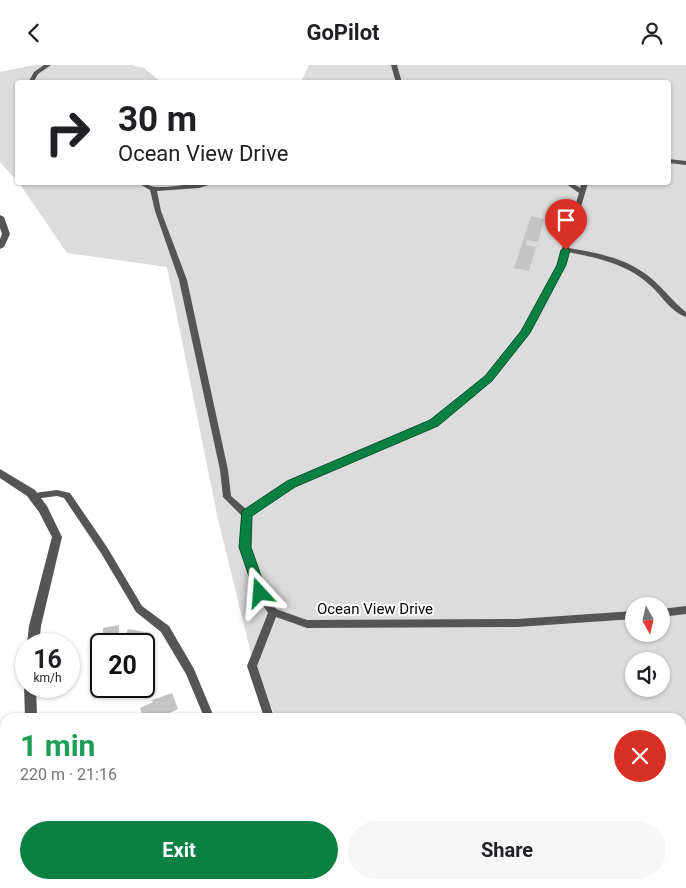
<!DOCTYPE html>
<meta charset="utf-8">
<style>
:root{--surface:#fff;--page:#f6f6f6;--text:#202124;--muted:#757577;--accent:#0b8043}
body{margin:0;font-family:Roboto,sans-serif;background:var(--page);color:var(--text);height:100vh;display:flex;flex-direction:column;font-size:19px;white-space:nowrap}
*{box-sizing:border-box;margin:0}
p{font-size:16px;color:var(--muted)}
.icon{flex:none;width:28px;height:28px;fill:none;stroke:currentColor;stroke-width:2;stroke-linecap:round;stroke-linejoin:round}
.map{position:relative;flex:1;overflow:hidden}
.details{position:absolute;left:0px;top:648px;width:686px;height:176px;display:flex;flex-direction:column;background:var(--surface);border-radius:15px 15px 0 0;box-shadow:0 1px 4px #0004}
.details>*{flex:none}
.top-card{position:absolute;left:15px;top:15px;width:656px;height:105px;border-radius:5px;box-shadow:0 1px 4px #0004;background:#fff;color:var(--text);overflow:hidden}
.needle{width:32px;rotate:172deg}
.buttons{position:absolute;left:625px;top:532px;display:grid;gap:10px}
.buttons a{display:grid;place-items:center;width:45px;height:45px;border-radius:50%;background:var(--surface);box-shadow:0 1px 4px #0004;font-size:25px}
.speed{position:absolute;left:15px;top:568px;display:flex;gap:10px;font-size:25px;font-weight:700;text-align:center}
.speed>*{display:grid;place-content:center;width:65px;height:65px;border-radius:50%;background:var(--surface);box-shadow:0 1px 4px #0004;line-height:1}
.speed small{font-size:12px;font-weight:400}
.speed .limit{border:2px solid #111;border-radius:8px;background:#fff;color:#111}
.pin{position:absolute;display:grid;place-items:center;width:42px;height:42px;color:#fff;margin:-51px -21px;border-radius:50% 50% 50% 0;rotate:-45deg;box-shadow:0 0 5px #0007}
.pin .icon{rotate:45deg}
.me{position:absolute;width:55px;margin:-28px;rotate:341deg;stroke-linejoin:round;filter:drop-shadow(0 0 4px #0008)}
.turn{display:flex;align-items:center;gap:18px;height:105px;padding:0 20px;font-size:22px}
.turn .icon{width:65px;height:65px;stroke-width:2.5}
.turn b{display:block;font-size:35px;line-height:42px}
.round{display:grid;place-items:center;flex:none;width:52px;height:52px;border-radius:26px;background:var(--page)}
.headline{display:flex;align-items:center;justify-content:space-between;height:85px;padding:0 20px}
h1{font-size:30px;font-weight:700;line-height:38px;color:#1e9e55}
.button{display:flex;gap:10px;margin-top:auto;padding:10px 20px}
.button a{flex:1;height:58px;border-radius:30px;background:var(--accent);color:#fff;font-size:20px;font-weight:700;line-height:58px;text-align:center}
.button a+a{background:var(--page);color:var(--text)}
header{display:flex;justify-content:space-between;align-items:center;height:65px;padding:0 20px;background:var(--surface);font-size:22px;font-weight:700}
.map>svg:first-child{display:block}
.green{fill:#dcdcdc;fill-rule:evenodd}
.building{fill:#c4c4c4}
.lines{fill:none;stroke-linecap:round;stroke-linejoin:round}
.service{fill:#555;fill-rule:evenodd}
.minor{fill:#555;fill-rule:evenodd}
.route{fill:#0b8043;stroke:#07532c}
.labels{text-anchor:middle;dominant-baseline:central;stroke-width:4;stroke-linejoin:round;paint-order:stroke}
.street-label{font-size:15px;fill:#000;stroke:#fff}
</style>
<header><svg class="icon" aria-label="back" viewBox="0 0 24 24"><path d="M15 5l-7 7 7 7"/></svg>GoPilot<svg class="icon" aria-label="person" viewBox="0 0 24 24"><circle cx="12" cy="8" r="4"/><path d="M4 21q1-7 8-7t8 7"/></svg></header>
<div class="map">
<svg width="686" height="823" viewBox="0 0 686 823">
<rect width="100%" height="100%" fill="#fff"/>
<!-- green -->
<path class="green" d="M34,0h98l12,3 17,14 -143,1 -1,98 -17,-19v-90z
M309,0h377v823h-331l-2,-4h328v-167h-405l-19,-39 -40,-163 -50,-248 -100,-14 -48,-70h650v-100l-368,-1zM634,541h27v28h-27zM634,596h27v28h-27z"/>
<!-- building -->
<path class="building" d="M531,151l13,3 -6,23 -11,-2 -1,5 10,2 -7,24 -15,-3z
M119,560v12l-16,2v-11z
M128,564l23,4 -7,21v-10h-21z
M172,628l6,16 -17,8h-18l-3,-9 13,-6 -1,-2z"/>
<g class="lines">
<!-- service -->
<path class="service" d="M44,0h7l-13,9 -5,9h-5l6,-11z
M391,0h6l5,18h-6z
M669,94l17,2v4l-17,-2z
M138,118c8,-1 11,4 18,4 19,1 42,-6 59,-4l-16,5 -42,3 4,20 26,69 41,190 3,26 15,13 42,-27 143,-61 55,-45 36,-44 35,-67 22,-72 -14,-10h7l8,5 2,-5h6l-19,65c30,5 60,11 83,31 12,10 21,23 34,33v5c-15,-5 -24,-21 -35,-31 -23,-22 -53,-28 -83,-34l-3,13 -36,68 -37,47 -55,45 -143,61 -44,30v31l14,44 12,18 31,11 210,-1 117,-8v8l-117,8 -210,1 -31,-11 -19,49 17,51h-10l-17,-51 21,-53 -13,-20 -15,-46 1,-32 -18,-18 -3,-27 -41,-190 -24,-69 -5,-21z
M57,425l13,3 37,54 35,59 27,20 25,43 20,48h-10l-18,-43 -25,-42 -25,-20 -35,-59 -37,-55 -7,-2 -23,3 -3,-1 -1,-2 1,-2 3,-1z
M686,541v8l-25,3v-8z
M686,676v20l-1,3 -4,1v-21l1,-2z
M268,819h12l2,4h-12z
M332,819h12l2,4h-12z
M648,819h12v4h-12z"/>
<!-- minor -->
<path class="minor" d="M0,150l4,2 6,17 -6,13 -4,2v-10l2,-5 -2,-6z
M0,404l35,21 12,16 15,31 -21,89 -2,18h-12l2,-18 23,-89 -13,-25 -12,-16 -27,-18z
M26,617v4h10l1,31h-12l-1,-31z
M40,819h14v4h-14z"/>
</g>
<!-- route -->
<path class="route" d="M566,182l4,3 -4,15 -36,68 -38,48 -54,45 -143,61 -43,29 -1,31 16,46 -2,4 -5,1 -4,-1 -17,-50 3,-36 45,-30 143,-61 55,-44 36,-45 36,-66 4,-15z"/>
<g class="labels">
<!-- street labels -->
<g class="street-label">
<text x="375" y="544">Ocean View Drive</text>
</g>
</g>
</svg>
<div class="buttons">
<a><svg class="needle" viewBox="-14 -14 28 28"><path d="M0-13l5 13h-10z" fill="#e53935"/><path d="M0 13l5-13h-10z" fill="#757577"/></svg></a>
<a><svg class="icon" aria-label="sound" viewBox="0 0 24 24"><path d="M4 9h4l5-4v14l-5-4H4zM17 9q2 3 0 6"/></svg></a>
</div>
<div class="speed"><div>16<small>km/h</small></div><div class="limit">20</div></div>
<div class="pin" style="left:566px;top:185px;background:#d93025"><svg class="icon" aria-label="arrive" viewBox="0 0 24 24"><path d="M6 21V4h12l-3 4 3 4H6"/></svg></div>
<svg class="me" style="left:260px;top:528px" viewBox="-20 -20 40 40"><path d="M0-17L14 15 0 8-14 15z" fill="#0b8043" stroke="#fff" stroke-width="4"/></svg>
<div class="top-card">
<div class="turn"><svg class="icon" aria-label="right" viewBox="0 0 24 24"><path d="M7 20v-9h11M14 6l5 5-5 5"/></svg><div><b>30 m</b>Ocean View Drive</div></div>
</div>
<section class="details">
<div class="headline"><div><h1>1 min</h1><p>220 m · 21:16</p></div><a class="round" style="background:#d93025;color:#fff"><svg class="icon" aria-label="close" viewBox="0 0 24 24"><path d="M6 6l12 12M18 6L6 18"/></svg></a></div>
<div class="button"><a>Exit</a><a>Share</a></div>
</section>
</div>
